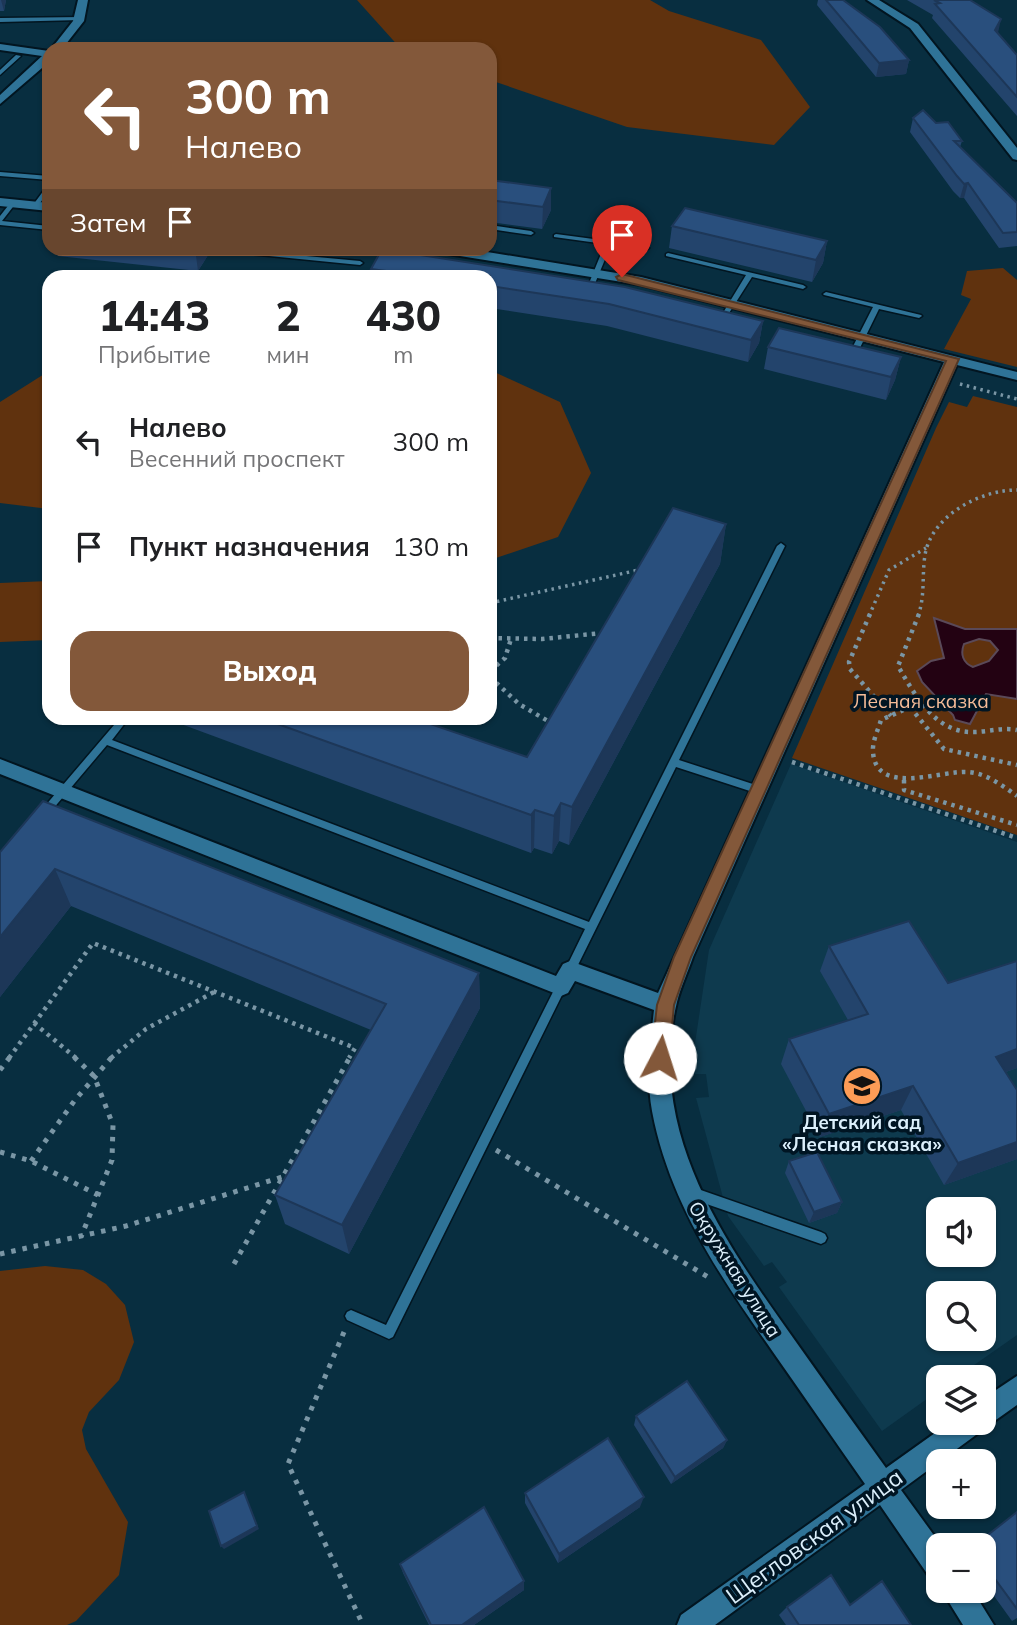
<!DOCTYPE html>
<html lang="ru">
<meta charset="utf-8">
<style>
:root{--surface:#fff;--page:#f6f6f6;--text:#202124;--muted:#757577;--accent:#83583a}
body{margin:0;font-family:Mulish,sans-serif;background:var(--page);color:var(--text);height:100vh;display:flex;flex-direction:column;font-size:26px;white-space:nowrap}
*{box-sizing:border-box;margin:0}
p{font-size:23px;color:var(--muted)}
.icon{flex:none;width:38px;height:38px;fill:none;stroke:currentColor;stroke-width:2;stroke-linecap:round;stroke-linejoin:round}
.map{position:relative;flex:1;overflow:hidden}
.sheet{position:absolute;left:42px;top:270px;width:455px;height:455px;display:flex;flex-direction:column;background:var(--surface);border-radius:21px;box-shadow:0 2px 5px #0004}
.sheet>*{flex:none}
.guide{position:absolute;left:42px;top:42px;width:455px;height:214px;border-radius:21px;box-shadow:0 2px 5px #0004;background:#83583a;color:#fff;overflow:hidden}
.buttons{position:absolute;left:926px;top:1197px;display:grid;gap:14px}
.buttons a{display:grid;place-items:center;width:70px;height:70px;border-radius:14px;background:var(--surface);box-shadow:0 2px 5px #0004;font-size:35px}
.pin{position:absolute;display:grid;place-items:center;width:60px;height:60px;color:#fff;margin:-72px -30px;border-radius:50% 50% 50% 0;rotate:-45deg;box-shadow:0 0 7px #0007}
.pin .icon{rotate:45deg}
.me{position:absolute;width:77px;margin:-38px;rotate:5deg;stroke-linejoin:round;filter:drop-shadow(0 0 5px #0008)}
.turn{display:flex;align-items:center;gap:24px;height:147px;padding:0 28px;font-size:32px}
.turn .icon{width:91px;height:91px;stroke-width:2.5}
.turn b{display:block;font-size:49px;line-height:60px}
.then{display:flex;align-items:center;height:66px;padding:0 28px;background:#0003;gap:14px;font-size:26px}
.eta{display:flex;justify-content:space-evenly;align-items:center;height:119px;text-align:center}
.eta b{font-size:42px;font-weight:800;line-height:49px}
.button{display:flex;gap:14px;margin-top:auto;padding:14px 28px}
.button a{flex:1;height:80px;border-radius:21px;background:var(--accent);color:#fff;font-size:28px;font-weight:800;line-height:80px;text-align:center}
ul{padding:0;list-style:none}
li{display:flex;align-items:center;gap:21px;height:105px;padding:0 28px}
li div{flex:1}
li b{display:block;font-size:26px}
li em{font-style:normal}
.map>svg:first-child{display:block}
.built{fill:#0e3a4e;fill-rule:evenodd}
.green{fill:#60320e}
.water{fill:#230212;stroke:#5a4958;stroke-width:2;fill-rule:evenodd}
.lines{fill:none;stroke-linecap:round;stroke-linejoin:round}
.lane-casing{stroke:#021520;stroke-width:3}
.street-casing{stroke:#021520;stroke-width:4}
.path-far3{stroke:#7a96a5;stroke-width:2.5;stroke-dasharray:2 3.5;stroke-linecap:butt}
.path-far2{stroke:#7a96a5;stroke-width:3.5;stroke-dasharray:2.5 4.5;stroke-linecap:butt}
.path-far1{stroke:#7a96a5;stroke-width:4.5;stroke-dasharray:3.5 5;stroke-linecap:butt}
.path{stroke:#7a96a5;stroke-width:5;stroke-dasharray:4.5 7;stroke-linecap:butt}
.lane{fill:#2f7397;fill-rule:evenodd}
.street{fill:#2f7397;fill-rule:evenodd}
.wall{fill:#23446c}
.shaded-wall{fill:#1d3758}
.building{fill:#294f7d;stroke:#1d3758;stroke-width:2}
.route{fill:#83583a;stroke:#553926;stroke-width:2}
.labels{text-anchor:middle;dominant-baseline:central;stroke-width:7;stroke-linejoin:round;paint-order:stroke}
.park-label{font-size:19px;fill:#f5bc98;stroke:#001523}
.poi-label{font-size:19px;font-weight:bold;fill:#dbeffb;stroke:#001523}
.street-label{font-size:19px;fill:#dbeffb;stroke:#001523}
.near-street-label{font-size:23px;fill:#dbeffb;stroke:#001523}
</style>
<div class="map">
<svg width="1017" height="1625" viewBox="0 0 1017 1625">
<rect width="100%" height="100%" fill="#082e40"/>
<!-- built -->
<path class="built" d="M791,764l226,78v493l-60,42h-19v14l-56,40 -103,-144 8,-5 -15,-20 -8,4 -36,-50 -32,-118 13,-1 -3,-23h-12v-24l15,-100zM938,1209h46v46h-46zM938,1293h46v46h-46z"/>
<!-- green -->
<path class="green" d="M357,0h293l19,11 92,29 49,67 -36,38 -147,-18 -137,-47v-31h-89z
M1003,268l14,12v87l-73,-18 27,-50 -10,-4 6,-24z
M490,370l70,32 31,71 -33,64 -68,23z
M49,371v138l-49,-6v-101z
M973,396l44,11v428l-225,-77 144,-330 13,-26 18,5z
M49,581v59l-49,2v-59z
M45,1266l38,4 23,14 19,21 9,37 -15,38 -30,32 -7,18 4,19 42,73 -9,53 -43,46 -9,4h-67v-354z"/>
<!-- water -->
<path class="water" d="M934,618l31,11h52v70l-31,-5 -16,30 -15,-4 -2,-5 -31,-33 -5,-11 14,-10 13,-3zM979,639l11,2 8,9 -9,11 -16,6c-10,-4 -13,-13 -9,-23z"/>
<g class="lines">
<!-- lane casing -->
<g class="lane-casing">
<path id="lane" d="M83,17v2l-2,1 -81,2v-4z
M16,55l5,1 -21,19v-5z
M0,172l49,4v4l-49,-4z
M49,185v6l-12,16h-4v-2l14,-19z
M11,202l5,1 -14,18 47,5v4l-49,-5v-9z
M490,225l41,6 3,2 -3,2 -41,-6z
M556,234l90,12 3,2 -3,2 -35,-5 -20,48 -3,2 -3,-2 20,-49 -51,-7v-2z
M231,249l129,12 3,2 -3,2 -131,-13 -1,-1z
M668,253l135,32 3,2 -3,2 -51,-12 -28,44 -3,2 -3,-2 28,-46 -80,-19v-2z
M826,292l95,23 1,1 -3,2 -40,-9 -24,49 -1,2h-6l-1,-2 26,-51 -49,-12 -1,-1z
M781,543l4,3 -106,214 83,27 2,3 -2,3 -3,1 -83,-27 -102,206 -4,1 -4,-1 -1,-3 20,-41 -478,-184 -60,71h-6l-2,-3 81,-95h9l-17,22 477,182 188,-376z
M561,982l4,2 1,3 -173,350 -4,2 -42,-19 -2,-4 2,-4 4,-2 35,15 171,-341z
M695,1188l126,44 4,2 2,4 -2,4 -4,2 -126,-44 -4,-2 -2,-4 2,-4z"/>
</g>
<!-- street casing -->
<g class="street-casing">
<path id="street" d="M78,0h10l-4,21 -22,28h-11l22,-28z
M867,0h12l39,24 99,124v12l-4,-1 -103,-131z
M0,44l49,7v11l-49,42v-9l42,-39 -42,-6z
M0,198l49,5v8l-49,-5z
M429,248h34l178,29 376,95v8l-60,-15 -264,592c-5,15 -12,29 -16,45 -30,122 40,229 107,323 34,48 68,96 102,143l63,-45h35v-25l33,-22v29l-24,17 -10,3 -3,7 -79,58 40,55h-3v34l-10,-4 -48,-70 -165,120h-38l4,-10 184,-131c-31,-44 -61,-88 -92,-132 -52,-74 -104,-150 -121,-241 -6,-33 -2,-67 2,-101l-79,-29 -7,12 -7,3 -7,-3 -554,-219v-15l556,217 7,-12 7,-3 88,32 286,-631 -303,-77 -206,-33z
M942,1591h31l21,34h-31z"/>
</g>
<!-- path-far3 -->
<path class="path-far3" d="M399,248l19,4"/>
<!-- path-far2 -->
<path class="path-far2" d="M960,384l57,15
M490,603l153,-34
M869,616l20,-46 37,-22
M918,616c8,-22 3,-44 8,-66 10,-37 56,-60 91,-60"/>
<!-- path-far1 -->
<path class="path-far1" d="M870,614l-21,48 1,7 41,47
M919,614l-21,52c17,29 37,67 75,66 15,0 30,-5 44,-2
M490,638l52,1 60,-6
M490,671l15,-13 6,-19
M490,677l29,27 34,20
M919,703l-38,17c-3,10 -9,22 -8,32 3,45 68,18 95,20 18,1 35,14 49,24
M910,707l34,42 73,16
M792,762l225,76
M904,780v10l113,35
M34,1023l42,35
M9,1058l84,-115 262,105 -6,10
M111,1058l35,-29 68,-37"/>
<!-- path -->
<path class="path" d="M74,1057l20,19 19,49 -1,35 -31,77
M0,1070l10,-13
M496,1150l212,127
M0,1152l31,9 67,34
M31,1161l44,-61 37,-43
M0,1254l126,-28 156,-49
M234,1264l116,-207
M344,1332l-56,132 75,161"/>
<!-- lane -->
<use href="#lane" class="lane"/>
<!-- street -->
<use href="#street" class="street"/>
</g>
<!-- wall -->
<path class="wall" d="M0,0h6l-2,11h-4z
M818,0h25l66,60 -3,14 -30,3 -59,-72z
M907,0h63l47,55v61l-85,-98 1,-3z
M913,118l23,5 26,18 -2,6 57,56v43l-18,2 -35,-50h-4l-7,-7 -43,-59z
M490,180l61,8v22l-9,19 -52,-7z
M672,226l155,15 -4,22 -11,19 -143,-34z
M56,248h153l1,4 -12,19 -140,-15z
M382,249l243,38 138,34 -4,22 -11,19 -141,-36 -117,-18v-32h-119v-7z
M768,347l133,10 -6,23 -9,20 -122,-31z
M726,524l-6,40 -151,281 -10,-4 -7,13 -18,-6 -3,5 -350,-129 -1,-6h233l114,39z
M0,852l479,121 1,35 -131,246 -64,-30 -10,-29 96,-165 -300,-124 -71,91z
M829,946l119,37 69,85 -11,4 11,18v69l-73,26 -43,-75 -81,27 -39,-73 8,-25 59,-19 -28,-49z
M789,1161l53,41 -5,11 -28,10 -24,-50z
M636,1416l91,24 -4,8 -52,36 -37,-59z
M525,1493l115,14 -82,56 -33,-60z
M1017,1512v106l-5,3 -28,-39v-37z
M400,1564l124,26 -50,35h-45l-26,-52z
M850,1605l61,20h-125l-7,-10 8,-8z"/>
<!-- shaded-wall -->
<path class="shaded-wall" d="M1,0h5l-2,11z
M1001,19l-3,14 -3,-3z
M909,60l-3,14 -30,3 3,-14z
M968,183l-4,15h-4l4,-14z
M551,188v22l-9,19 1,-22z
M827,241l-4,22 -11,19 4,-22z
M195,248h14l1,4 -12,19z
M763,321l-4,22 -11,19 3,-22z
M901,357l-6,23 -9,20 5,-23z
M726,524l-6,40 -151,281 3,-38z
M561,803l-2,38 -7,13 2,-38z
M535,810l-1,38 -3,5v-38z
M55,869l16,37 -71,91v-60z
M479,973l1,35 -131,246 -7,-29z
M1017,1049v19l-35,12 14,-23z
M913,1086l-12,24 -81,27 9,-23z
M1017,1142v17l-73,26 14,-22z
M842,1202l-5,11 -28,10 5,-11z
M727,1440l-4,8 -52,36 4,-7z
M244,1492l15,37 -35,20 -3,-3z
M644,1497l-4,10 -82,56 1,-9z
M524,1581v9l-50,35h-12z"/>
<!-- building -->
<path class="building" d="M826,0h17l37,27 29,33 -30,3z
M934,0h36l31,19 -6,11 22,25v42l-82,-93 5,-1z
M923,110l13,13 12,-1 14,19h-8l63,62v29l-14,1 -35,-50 -4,1 -7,-8 -44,-58z
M490,180l61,8 -8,19 -53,-7z
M685,208l142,33 -11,19 -144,-34z
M382,249l243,38 138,34 -12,19 -142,-36 -119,-18v-10h-66l-53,-7z
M779,328l122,29 -10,20 -123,-30z
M673,508l53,16 -154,283 -11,-4 -7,13 -19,-6 -4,5 -270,-97h152l114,39z
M43,801l436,172 -137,252 -67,-30 111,-191 -331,-135 -55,68v-85z
M909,921l39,62 69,-22v88l-21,8 21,33v52l-59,21 -45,-77 -84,28 -40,-75 79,-25 -39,-68z
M817,1152l25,50 -28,10 -25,-51z
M687,1381l40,59 -52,37 -39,-61z
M608,1438l36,59 -85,57 -34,-61z
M244,1492l13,34 -36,20 -12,-35z
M484,1507l40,74 -62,44h-31l-31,-61z
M1017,1512v97l-33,-45v-19h-9z
M831,1575l19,30 32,-24 29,44h-112l-12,-18z"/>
<!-- route -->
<path class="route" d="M622,274l337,85 -268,598 -17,48 -5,53 -2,6 -7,2 -6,-2 -3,-6 6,-53 17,-48 272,-596 -328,-81 -2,-3z"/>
<!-- icons -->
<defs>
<g id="school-disc" transform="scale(2.0125)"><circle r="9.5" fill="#fd9c56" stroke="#001523"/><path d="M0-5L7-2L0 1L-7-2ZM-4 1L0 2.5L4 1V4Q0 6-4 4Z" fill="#111"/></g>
</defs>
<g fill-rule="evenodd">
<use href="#school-disc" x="862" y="1086"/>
</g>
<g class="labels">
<!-- park labels -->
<g class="park-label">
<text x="921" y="701">Лесная сказка</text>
</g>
<!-- poi labels -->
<g class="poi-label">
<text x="862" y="1122">Детский сад<tspan x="862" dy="22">«Лесная сказка»</tspan></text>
</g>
<!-- street labels -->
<g class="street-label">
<text transform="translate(735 1269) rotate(58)">Окружная улица</text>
</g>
<!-- near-street labels -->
<g class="near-street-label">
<text transform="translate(814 1536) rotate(-36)">Щегловская улица</text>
</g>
</g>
</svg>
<div class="buttons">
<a><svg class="icon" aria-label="sound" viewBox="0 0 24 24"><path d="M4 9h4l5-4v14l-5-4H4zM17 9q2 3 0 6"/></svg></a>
<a><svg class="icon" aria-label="search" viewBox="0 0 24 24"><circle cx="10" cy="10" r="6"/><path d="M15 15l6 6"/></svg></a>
<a><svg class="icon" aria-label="layers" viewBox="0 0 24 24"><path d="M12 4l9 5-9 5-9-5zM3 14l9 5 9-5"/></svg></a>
<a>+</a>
<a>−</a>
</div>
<div class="pin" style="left:622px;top:277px;background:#d93025"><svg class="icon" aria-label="arrive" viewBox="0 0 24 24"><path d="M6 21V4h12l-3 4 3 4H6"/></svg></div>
<svg class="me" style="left:660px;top:1058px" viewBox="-20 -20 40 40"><circle r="19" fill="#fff"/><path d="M0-13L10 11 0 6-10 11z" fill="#83583a"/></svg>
<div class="guide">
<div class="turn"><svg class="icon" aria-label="left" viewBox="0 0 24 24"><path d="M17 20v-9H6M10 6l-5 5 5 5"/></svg><div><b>300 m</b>Налево</div></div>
<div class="then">Затем<svg class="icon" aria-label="arrive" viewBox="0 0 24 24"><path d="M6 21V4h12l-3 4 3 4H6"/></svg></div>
</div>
<section class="sheet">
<div class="eta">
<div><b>14:43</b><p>Прибытие</p></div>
<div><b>2</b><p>мин</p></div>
<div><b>430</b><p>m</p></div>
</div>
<ul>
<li><svg class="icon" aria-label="left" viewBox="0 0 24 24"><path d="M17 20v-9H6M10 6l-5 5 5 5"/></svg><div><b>Налево</b><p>Весенний проспект</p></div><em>300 m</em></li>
<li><svg class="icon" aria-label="arrive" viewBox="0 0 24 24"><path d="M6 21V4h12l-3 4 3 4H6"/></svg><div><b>Пункт назначения</b></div><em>130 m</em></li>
</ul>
<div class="button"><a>Выход</a></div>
</section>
</div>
